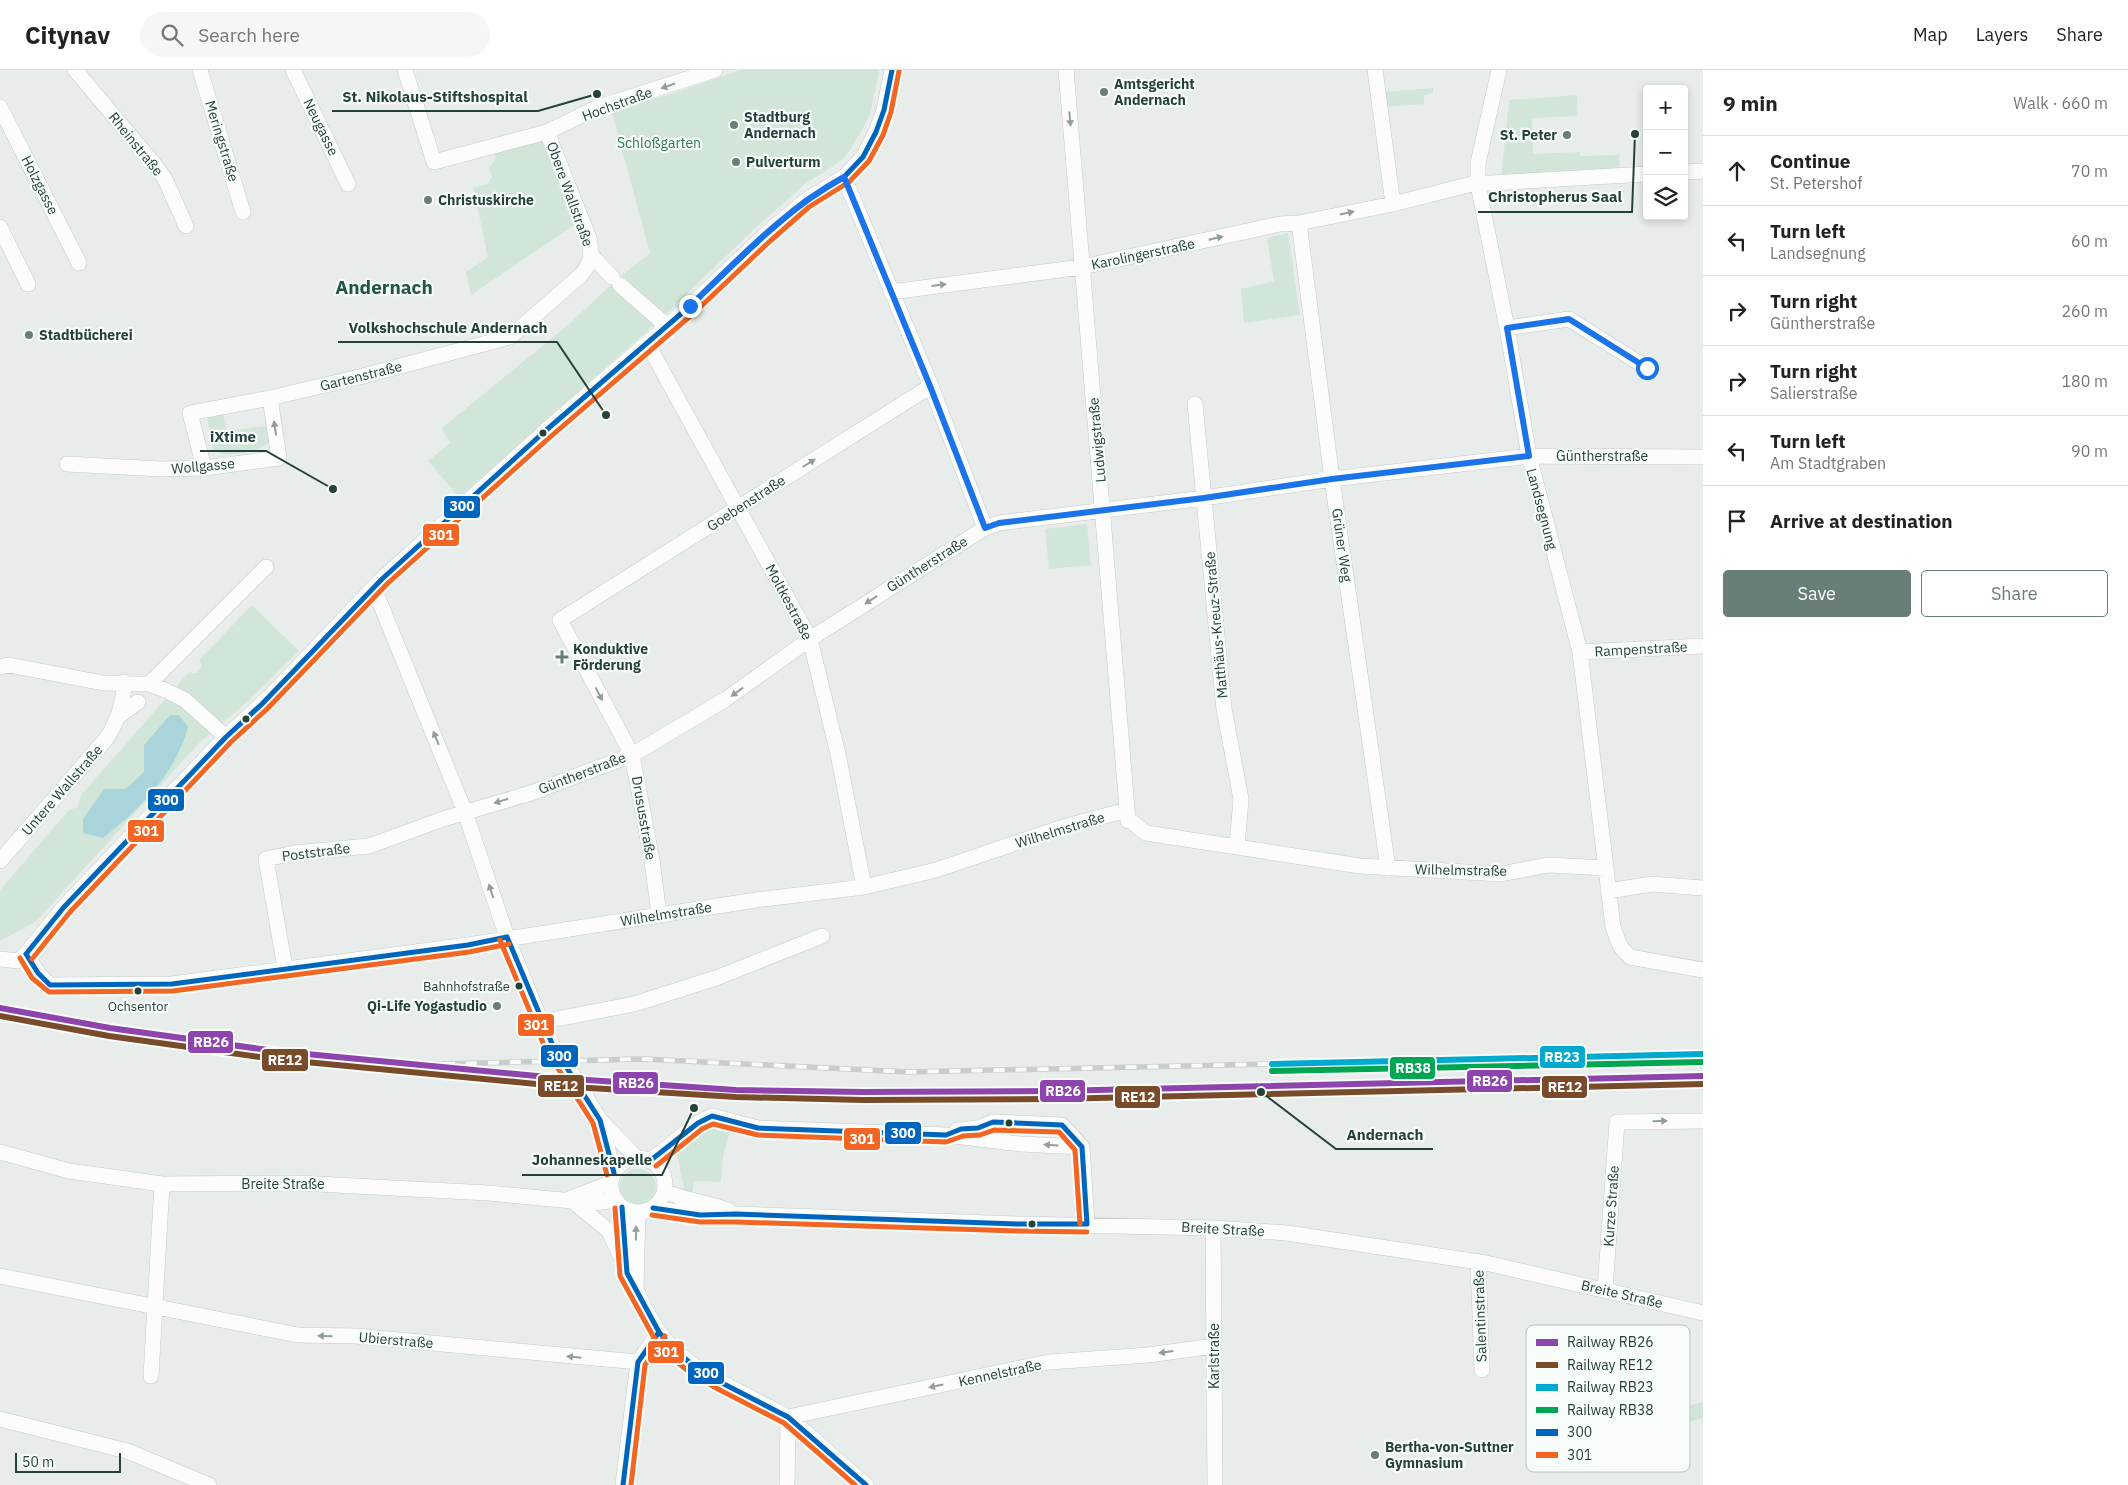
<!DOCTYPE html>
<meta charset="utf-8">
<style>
body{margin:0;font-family:"IBM Plex Sans",sans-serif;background:#f6f6f6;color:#222}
.controls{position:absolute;right:15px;top:15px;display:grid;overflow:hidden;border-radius:5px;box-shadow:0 2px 8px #0003}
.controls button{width:45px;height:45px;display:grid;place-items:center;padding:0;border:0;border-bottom:1px solid #e0e0e0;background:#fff;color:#222;font:25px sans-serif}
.scale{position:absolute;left:15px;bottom:12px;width:106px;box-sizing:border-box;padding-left:5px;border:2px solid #24423a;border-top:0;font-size:14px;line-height:18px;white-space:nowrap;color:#24423a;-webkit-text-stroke:4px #f7fbf9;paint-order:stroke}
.stop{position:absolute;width:15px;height:15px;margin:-11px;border:4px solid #1a73e8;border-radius:50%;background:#fff}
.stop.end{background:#1a73e8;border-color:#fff;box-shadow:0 1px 5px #0008}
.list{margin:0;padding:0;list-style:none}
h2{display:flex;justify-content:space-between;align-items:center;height:65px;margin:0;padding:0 20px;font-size:21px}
h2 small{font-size:16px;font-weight:400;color:#767676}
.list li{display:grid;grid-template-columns:32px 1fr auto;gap:15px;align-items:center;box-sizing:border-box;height:70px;padding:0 20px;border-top:1px solid #e0e0e0}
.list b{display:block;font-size:19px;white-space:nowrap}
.list p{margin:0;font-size:16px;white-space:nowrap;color:#767676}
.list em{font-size:16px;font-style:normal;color:#767676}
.actions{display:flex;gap:10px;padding:15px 20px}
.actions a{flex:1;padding:11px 0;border:1px solid #697e78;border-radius:5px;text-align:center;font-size:18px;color:#697e78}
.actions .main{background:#697e78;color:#fff}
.icon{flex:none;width:28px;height:28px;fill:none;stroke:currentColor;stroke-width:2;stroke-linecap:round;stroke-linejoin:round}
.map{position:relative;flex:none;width:1703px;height:1415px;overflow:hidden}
header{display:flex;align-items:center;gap:30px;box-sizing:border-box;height:70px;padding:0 25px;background:#fff;border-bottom:1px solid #e0e0e0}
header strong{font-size:24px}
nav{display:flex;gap:28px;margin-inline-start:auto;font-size:18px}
.search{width:350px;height:45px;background:#f6f6f6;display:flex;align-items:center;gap:12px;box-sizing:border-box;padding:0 18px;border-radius:28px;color:#767676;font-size:19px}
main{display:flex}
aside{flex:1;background:#fff}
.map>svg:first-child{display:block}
</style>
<header>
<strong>Citynav</strong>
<div class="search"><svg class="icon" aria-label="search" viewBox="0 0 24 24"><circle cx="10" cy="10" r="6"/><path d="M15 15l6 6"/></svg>Search here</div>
<nav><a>Map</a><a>Layers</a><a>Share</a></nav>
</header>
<main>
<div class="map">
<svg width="1703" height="1415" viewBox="0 0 1703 1415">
<rect width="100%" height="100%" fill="#e8edeb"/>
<path fill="#d1e6d8" d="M740 0H879V4L869 47 851 79 842 90 805 114 752 161 667 243 459 427 428 391 450 373 442 358 568 255 611 215 614 217 622 209 621 206 650 183 611 39 678 22Z
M1433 18V23L1424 25V34L1386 37 1384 22Z
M1577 25 1578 46 1532 48 1533 84 1580 82V86L1619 85 1620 103 1501 109 1509 30Z
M542 68 576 154 471 225 466 202 488 187 473 117 486 115 492 107 489 98 496 88 493 80Z
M1288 163 1300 245 1244 253 1241 219 1274 211 1267 168Z
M223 343 226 361 267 356 271 371C258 382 231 388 215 382L212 376 207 347Z
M1087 454 1091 495 1049 499 1045 459Z
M252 535 299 581 248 631 201 671 35 852 0 871V820L69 740 78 737 81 725 189 602 196 603C201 600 203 595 199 590Z
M715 1056H731L723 1086 721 1112 694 1111 692 1124 685 1123 677 1084 706 1060Z
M620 1117a18 18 0 1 1 36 0a18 18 0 1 1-36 0Z
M1703 1332V1348L1682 1354 1679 1338Z"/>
<path fill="#a9d4db" d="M170 645H179L188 657C176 703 140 739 103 768L83 763V749L104 719H126L144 702V675Z"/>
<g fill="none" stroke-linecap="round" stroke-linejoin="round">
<defs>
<path id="minor" d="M75 0 155 95 165 109 186 156
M200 0 243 142
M293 0 348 114
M405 0 434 92 547 62 596 38 715 0
M1066 0 1128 751 1132 752 1146 763 1360 796 1501 804 1548 795 1606 798
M1375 0 1393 134
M1499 0 1478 93V115L1507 258 1529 386 1580 582 1613 857 1620 876 1630 887 1703 900
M0 37 79 193
M1684 102 1703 101
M844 107 931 316 985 458
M1299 153 1332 409 1388 798
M0 157 28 214
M592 186 612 207
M620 215 667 256
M891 222 1082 197 1280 154 1299 153 1393 134 1472 114 1647 104
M1507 258 1569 249 1647 298
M647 273 810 569 838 684 864 817
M1195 334 1224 639 1241 729 1237 776
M67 394 160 399 204 398 279 388 270 328
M204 398 190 343 270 328 359 307 510 267 581 205C592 192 592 185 589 168L547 62
M370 521 378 528 465 742 507 867 541 952 553 976 571 1002 600 1050 636 1087
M1580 582 1703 576
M0 597 9 595 103 613 149 614 165 620
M149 614 266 497
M171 623 185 630 226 667
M119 646 138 632
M0 791 106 669C118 651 124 634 124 612
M1608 821 1652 814 1703 818
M659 845 652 790 632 685 560 550 931 316
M26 884 38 903 50 915 172 914 468 875 756 830 864 817 936 800 1063 757 1127 740
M0 889 18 891 26 884 64 837 131 766 226 667 273 623 382 509 544 362 690 236 764 166 805 131 844 107 863 87 876 62 884 40 892 0
M285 898 266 789 294 783 369 776 443 749 531 723 632 685 726 629 810 569 985 458 999 453 1204 428 1332 409 1529 386 1703 387
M541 952 634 934 716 908 822 866
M601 1053 614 1103
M957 1060 978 1058 993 1052 1062 1055 1082 1077 1087 1154
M0 1082 69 1101 162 1114 298 1113 488 1123 594 1133 616 1130
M611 1115a27 27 0 1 1 54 0a27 27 0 1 1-54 0Z
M651 1090 698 1053 712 1046 758 1058 946 1065 1020 1074 1082 1077
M665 1121C685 1131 707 1132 728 1140
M571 1128 611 1113
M571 1130 609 1161 645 1239 659 1262 674 1280 697 1298 722 1313 788 1347 866 1415
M622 1137 625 1188
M653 1138 700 1145 736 1144 1017 1154 1213 1158 1287 1163 1486 1193 1703 1243
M1213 1158 1215 1415
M1478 1192 1482 1300
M0 1206 298 1265 356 1266 638 1292
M636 1217 638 1142
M1605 1219 1617 1052 1703 1051
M151 1306 162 1114
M0 1349 127 1381 209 1415
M623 1415 638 1292 659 1262
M787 1415 788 1347 1049 1292 1148 1285 1214 1276"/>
</defs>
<use href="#minor" stroke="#c5cac8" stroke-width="16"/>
<use href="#minor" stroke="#fcfcfc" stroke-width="15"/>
<defs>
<path id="rail" d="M356 990 442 994 644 989 909 1002 1272 994"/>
</defs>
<use href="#rail" stroke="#c9cdcc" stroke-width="5.5"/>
<use href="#rail" stroke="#f7fbf9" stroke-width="4" stroke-dasharray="11" stroke-linecap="butt"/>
<defs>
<path id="bus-1" d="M507 867 553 976 600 1050 614 1103
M26 884 64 837 226 667 262 634 382 509 544 362 690 236 764 166 805 131 844 107 863 87 876 62 884 40 892 0
M26 884 38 903 50 915 172 914 468 875 507 867
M651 1090 698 1053 712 1046 758 1058 946 1065 961 1059 978 1058 993 1052 1062 1055 1082 1077 1087 1154
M622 1137 627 1203 659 1262 674 1280 697 1298 722 1313 788 1347 866 1415
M653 1138 700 1145 736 1144 1017 1154H1087
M623 1415 638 1292 659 1262"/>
<path id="bus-2" d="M500 870 546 980 593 1053 607 1105
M20 888 32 908 49 922 173 921 469 882 509 874
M32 889 70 842 231 672 267 639 387 514 549 368 695 242 769 172 809 137 849 112 869 91 883 65 891 42 899 1
M656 1096 702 1059 713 1054 758 1065 946 1072 963 1066 980 1065 994 1060 1059 1062 1075 1080 1080 1154
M615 1138 620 1206 653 1266 668 1285 692 1304 718 1319 784 1353 855 1415
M652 1145 700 1152H736L1017 1161 1087 1162
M631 1415 645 1295 665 1266"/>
</defs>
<use href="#bus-1" stroke="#f7fbf9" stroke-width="9"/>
<use href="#bus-2" stroke="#f7fbf9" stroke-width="9"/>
<use href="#bus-1" stroke="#0065bd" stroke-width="5"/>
<use href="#bus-2" stroke="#f26522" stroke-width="5"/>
<defs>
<path id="rail-1" d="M0 938 110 958 275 981 558 1008 736 1020 863 1022 1053 1021 1703 1006"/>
<path id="rail-2" d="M0 946 109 966 274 989 557 1016 736 1027 863 1030 1053 1029 1703 1014"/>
<path id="rail-3" d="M1272 994 1703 984"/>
<path id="rail-4" d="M1272 1001 1703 992"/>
</defs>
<use href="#rail-1" stroke="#f7fbf9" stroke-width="10"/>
<use href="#rail-2" stroke="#f7fbf9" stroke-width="10"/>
<use href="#rail-3" stroke="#f7fbf9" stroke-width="10"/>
<use href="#rail-4" stroke="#f7fbf9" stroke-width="10"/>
<use href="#rail-1" stroke="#8e44ad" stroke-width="6"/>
<use href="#rail-2" stroke="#7a4b2a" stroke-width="6"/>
<use href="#rail-3" stroke="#00a9ce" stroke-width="6"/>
<use href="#rail-4" stroke="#00a651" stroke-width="6"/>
</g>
<defs><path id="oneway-solid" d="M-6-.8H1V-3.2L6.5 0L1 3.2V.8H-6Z" transform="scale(1.25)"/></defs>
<g fill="#909f9b">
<use href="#oneway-solid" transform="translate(668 16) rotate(161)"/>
<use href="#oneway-solid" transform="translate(1070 49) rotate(85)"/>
<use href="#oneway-solid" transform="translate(1347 143) rotate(-12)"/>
<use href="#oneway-solid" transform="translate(1216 168) rotate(-13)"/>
<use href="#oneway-solid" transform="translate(939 215) rotate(-7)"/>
<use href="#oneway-solid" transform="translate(275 358) rotate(-99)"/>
<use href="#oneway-solid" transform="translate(809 393) rotate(-32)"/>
<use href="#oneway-solid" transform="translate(871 530) rotate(147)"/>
<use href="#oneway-solid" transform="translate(737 622) rotate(144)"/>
<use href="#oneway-solid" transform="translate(599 624) rotate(62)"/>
<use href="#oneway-solid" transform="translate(436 668) rotate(-112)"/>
<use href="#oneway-solid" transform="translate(501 731) rotate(163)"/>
<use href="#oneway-solid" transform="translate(491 821) rotate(-108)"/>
<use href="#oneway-solid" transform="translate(1660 1051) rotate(-1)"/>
<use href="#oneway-solid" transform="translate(1051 1075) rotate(-177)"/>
<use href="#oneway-solid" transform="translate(636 1163) rotate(-89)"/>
<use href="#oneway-solid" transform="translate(325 1266) rotate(-179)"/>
<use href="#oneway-solid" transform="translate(1166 1282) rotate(172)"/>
<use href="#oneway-solid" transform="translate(574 1287) rotate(-174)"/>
<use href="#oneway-solid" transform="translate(936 1316) rotate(168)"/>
</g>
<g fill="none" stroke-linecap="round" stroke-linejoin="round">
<path stroke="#1a73e8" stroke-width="6" d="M690 236C738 190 785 139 844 107L930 316 985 458 999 453 1204 428 1332 409 1529 386 1507 258 1569 249 1647 298"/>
</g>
<g fill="#697e78" stroke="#f7fbf9" stroke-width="2">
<circle cx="1104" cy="22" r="5"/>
<circle cx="734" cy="55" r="5"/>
<circle cx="1567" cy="65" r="5"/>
<circle cx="736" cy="92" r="5"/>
<circle cx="428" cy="130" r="5"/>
<circle cx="29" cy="265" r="5"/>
<path d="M559.5 579.5h5v5h5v5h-5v5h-5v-5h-5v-5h5z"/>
<circle cx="497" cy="936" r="5"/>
<circle cx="1375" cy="1385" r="5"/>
</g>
<g fill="#24423a" stroke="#f7fbf9" stroke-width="2">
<circle cx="543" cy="363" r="4.5"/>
<circle cx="246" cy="649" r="4.5"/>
<circle cx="519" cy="916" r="4.5"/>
<circle cx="138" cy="921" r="4.5"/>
<circle cx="1009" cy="1053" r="4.5"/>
<circle cx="1032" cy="1154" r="4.5"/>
</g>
<g text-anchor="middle" stroke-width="4.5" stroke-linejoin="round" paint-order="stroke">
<g font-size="13" fill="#24423a" stroke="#f7fbf9" text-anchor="end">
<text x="510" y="921">Bahnhofstraße</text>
<text x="138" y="941" text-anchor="middle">Ochsentor</text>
</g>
<g font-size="14" font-weight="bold" fill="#24423a" stroke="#f7fbf9" text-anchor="start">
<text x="1114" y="19">Amtsgericht<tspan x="1114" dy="16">Andernach</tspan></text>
<text x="744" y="52">Stadtburg<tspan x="744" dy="16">Andernach</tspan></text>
<text x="1557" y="70" text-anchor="end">St. Peter</text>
<text x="746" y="97">Pulverturm</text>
<text x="438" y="135">Christuskirche</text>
<text x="39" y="270">Stadtbücherei</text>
<text x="573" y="584">Konduktive<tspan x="573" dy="16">Förderung</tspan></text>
<text x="487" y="941" text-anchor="end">Qi-Life Yogastudio</text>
<text x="1385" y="1382">Bertha-von-Suttner<tspan x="1385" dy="16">Gymnasium</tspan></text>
</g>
<g font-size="14" fill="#24423a" stroke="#f7fbf9">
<text transform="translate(617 34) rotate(-20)" y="5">Hochstraße</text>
<text transform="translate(321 57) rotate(64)" y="5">Neugasse</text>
<text transform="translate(222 71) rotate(73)" y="5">Meringstraße</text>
<text transform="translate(136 74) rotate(51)" y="5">Rheinstraße</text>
<text transform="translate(40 115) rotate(63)" y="5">Holzgasse</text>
<text transform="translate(570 124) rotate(70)" y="5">Obere Wallstraße</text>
<text transform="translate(1143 184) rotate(-12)" y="5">Karolingerstraße</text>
<text transform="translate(361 306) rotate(-14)" y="5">Gartenstraße</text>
<text transform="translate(1097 370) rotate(-95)" y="5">Ludwigstraße</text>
<text x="1602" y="391">Güntherstraße</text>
<text transform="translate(203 396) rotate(-5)" y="5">Wollgasse</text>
<text transform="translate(746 433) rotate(-33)" y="5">Goebenstraße</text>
<text transform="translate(1542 439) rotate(75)" y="5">Landsegnung</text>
<text transform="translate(1342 475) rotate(82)" y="5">Grüner Weg</text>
<text transform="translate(927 494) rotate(-32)" y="5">Güntherstraße</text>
<text transform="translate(789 532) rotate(62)" y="5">Moltkestraße</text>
<text transform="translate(1216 555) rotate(-95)" y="5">Matthäus-Kreuz-Straße</text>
<text transform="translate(1641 579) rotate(-3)" y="5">Rampenstraße</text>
<text transform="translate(582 703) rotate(-21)" y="5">Güntherstraße</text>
<text transform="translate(62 720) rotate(-49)" y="5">Untere Wallstraße</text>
<text transform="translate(644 748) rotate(80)" y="5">Drususstraße</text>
<text transform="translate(1060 760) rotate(-17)" y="5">Wilhelmstraße</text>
<text transform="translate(316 782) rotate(-7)" y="5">Poststraße</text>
<text transform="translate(1461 800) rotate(1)" y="5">Wilhelmstraße</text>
<text transform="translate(666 844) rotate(-9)" y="5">Wilhelmstraße</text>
<text x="283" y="1119">Breite Straße</text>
<text transform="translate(1611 1136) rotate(-86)" y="5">Kurze Straße</text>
<text transform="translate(1223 1159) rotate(3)" y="5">Breite Straße</text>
<text transform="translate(1622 1224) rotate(13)" y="5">Breite Straße</text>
<text transform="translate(1480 1246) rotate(-92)" y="5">Salentinstraße</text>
<text transform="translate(396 1270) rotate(5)" y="5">Ubierstraße</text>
<text transform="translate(1214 1286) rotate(-90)" y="5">Karlstraße</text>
<text transform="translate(1000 1303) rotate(-12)" y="5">Kennelstraße</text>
</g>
<g font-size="14" fill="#2d7a4b" stroke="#f7fbf9">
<text x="659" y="78">Schloßgarten</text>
</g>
<g font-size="19" font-weight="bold" fill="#1f5548" stroke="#f7fbf9">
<text x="384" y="224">Andernach</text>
</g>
</g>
<rect x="1526" y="1255" width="164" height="147" rx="8" fill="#f7fbf9" stroke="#b8c4c0" stroke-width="1"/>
<rect x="1536" y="1269" width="22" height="7" fill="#8e44ad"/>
<rect x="1536" y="1292" width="22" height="6" fill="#7a4b2a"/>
<rect x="1536" y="1314" width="22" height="7" fill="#00a9ce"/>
<rect x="1536" y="1337" width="22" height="6" fill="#00a651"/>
<rect x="1536" y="1359" width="22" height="7" fill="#0065bd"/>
<rect x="1536" y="1382" width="22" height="6" fill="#f26522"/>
<g font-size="14" fill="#24423a">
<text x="1567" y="1277">Railway RB26</text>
<text x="1567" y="1300">Railway RE12</text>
<text x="1567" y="1322">Railway RB23</text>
<text x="1567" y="1345">Railway RB38</text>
<text x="1567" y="1367">300</text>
<text x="1567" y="1390">301</text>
</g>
<path fill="none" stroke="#24423a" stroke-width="2" d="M597 24L538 41H332M1635 64L1632 142H1478M606 345L557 272H338M333 419L266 381H200M1261 1022L1336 1079H1433M694 1038L662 1105H522"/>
<g fill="#24423a" stroke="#f7fbf9" stroke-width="2">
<circle cx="597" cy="24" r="5"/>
<circle cx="1635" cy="64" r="5"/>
<circle cx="606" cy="345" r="5"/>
<circle cx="333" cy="419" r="5"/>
<circle cx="1261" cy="1022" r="5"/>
<circle cx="694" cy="1038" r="5"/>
</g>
<g font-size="15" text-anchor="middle" font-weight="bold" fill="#24423a" stroke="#f7fbf9" stroke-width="4.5" stroke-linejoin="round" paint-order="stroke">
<text x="435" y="32">St. Nikolaus-Stiftshospital</text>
<text x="1555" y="132">Christopherus Saal</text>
<text x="448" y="263">Volkshochschule Andernach</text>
<text x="233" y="372">iXtime</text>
<text x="1385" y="1070">Andernach</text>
<text x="592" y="1095">Johanneskapelle</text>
</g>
<g stroke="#f7fbf9" stroke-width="2">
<rect x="443" y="425" width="38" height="24" rx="5" fill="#0065bd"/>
<rect x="422" y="453" width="38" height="24" rx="5" fill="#f26522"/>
<rect x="147" y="718" width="38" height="24" rx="5" fill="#0065bd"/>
<rect x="127" y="749" width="38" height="24" rx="5" fill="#f26522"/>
<rect x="517" y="943" width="38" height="24" rx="5" fill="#f26522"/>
<rect x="187" y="960" width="47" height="24" rx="5" fill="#8e44ad"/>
<rect x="540" y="974" width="39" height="24" rx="5" fill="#0065bd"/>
<rect x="1539" y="975" width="47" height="24" rx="5" fill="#00a9ce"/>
<rect x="261" y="978" width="48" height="24" rx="5" fill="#7a4b2a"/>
<rect x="1389" y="986" width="47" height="24" rx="5" fill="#00a651"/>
<rect x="1466" y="999" width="47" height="24" rx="5" fill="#8e44ad"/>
<rect x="612" y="1001" width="47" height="24" rx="5" fill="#8e44ad"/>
<rect x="537" y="1004" width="48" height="24" rx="5" fill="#7a4b2a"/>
<rect x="1541" y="1005" width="47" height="24" rx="5" fill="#7a4b2a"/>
<rect x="1039" y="1009" width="47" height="24" rx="5" fill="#8e44ad"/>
<rect x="1114" y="1015" width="47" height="24" rx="5" fill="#7a4b2a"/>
<rect x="884" y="1051" width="38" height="24" rx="5" fill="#0065bd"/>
<rect x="843" y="1057" width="38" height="24" rx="5" fill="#f26522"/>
<rect x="647" y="1270" width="38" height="24" rx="5" fill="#f26522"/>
<rect x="687" y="1291" width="38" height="24" rx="5" fill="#0065bd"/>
</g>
<g font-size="14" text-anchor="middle" font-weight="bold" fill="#fff">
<text x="462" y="441">300</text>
<text x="441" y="470">301</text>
<text x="166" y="735">300</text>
<text x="146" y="766">301</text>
<text x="536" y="960">301</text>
<text x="211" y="977">RB26</text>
<text x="559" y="991">300</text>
<text x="1562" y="992">RB23</text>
<text x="285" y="995">RE12</text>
<text x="1413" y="1003">RB38</text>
<text x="1490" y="1016">RB26</text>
<text x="636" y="1018">RB26</text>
<text x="561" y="1021">RE12</text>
<text x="1565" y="1022">RE12</text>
<text x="1063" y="1026">RB26</text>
<text x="1138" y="1032">RE12</text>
<text x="903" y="1068">300</text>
<text x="862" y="1074">301</text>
<text x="666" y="1287">301</text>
<text x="706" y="1308">300</text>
</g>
</svg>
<div class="controls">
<button>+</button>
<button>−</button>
<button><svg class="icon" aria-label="layers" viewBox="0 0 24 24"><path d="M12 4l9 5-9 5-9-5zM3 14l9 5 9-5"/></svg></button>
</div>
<div class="scale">50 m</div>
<div class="stop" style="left:1647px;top:298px"></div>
<div class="stop end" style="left:690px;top:236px"></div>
</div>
<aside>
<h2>9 min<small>Walk · 660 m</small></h2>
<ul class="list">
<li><svg class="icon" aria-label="ahead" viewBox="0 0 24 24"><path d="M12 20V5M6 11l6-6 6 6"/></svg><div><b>Continue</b><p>St. Petershof</p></div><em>70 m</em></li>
<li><svg class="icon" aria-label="left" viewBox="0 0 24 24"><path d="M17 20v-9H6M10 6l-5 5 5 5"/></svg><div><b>Turn left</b><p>Landsegnung</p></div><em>60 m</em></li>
<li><svg class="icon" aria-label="right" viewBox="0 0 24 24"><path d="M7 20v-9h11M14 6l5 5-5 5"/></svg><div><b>Turn right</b><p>Güntherstraße</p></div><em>260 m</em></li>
<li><svg class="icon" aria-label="right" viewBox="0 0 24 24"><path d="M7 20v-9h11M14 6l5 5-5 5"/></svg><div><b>Turn right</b><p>Salierstraße</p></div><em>180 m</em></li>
<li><svg class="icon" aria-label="left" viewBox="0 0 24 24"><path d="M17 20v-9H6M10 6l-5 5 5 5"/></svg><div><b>Turn left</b><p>Am Stadtgraben</p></div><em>90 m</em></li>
<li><svg class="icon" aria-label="arrive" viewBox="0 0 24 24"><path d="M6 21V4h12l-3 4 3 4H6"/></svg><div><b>Arrive at destination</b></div></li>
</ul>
<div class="actions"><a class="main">Save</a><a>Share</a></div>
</aside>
</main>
